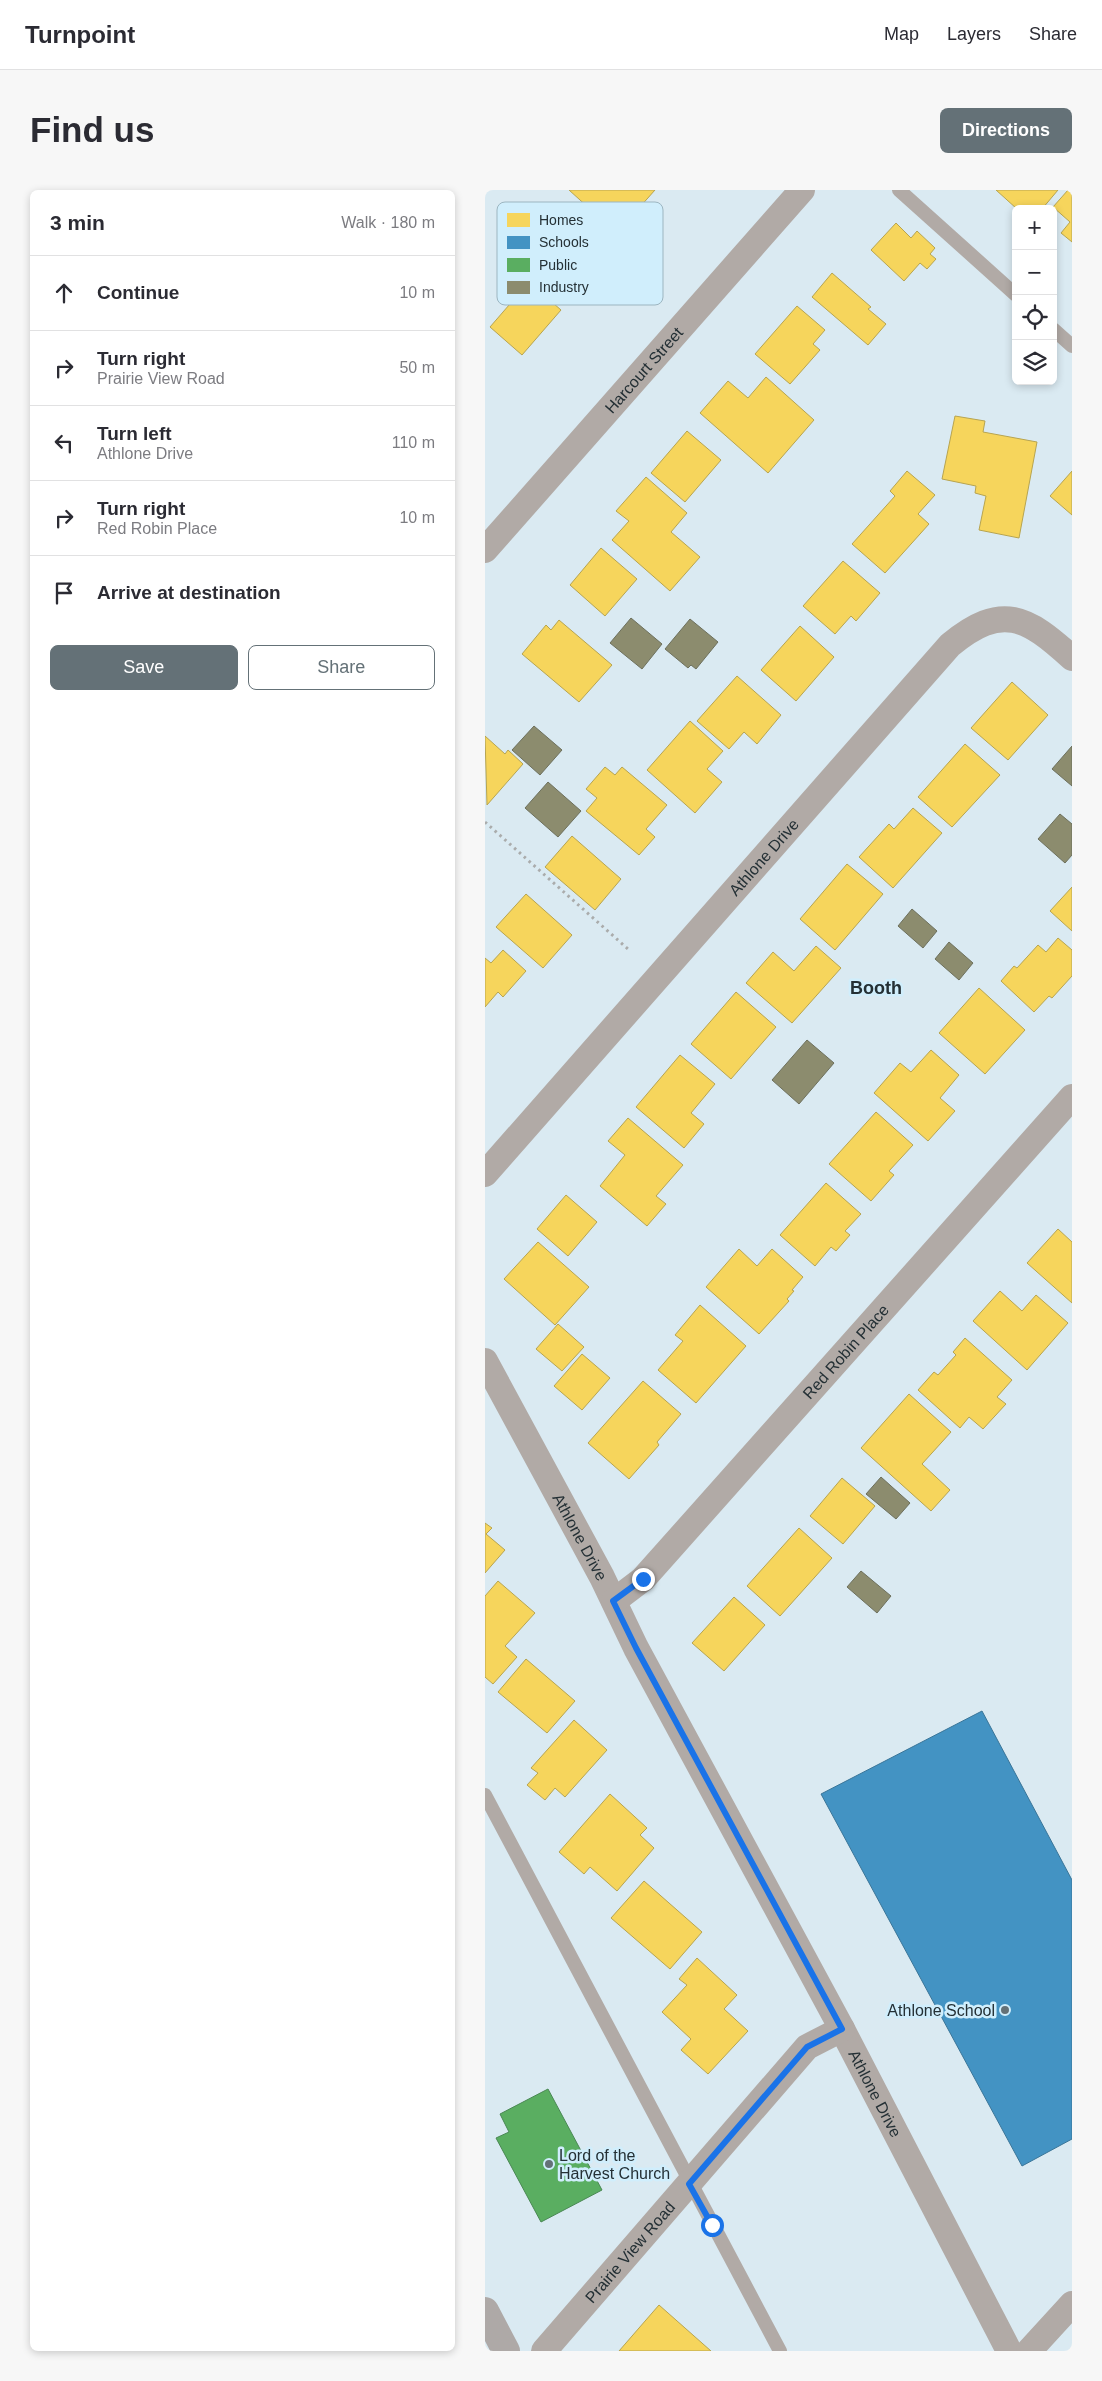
<!DOCTYPE html>
<meta charset="utf-8">
<style>
body{margin:0;font-family:Helvetica,sans-serif;background:#f7f7f7;color:#2b2b33}
.controls{position:absolute;right:15px;top:15px;display:grid;overflow:hidden;border-radius:8px;box-shadow:0 2px 8px #0003}
.controls button{width:45px;height:45px;display:grid;place-items:center;padding:0;border:0;border-bottom:1px solid #e1e1e2;background:#fff;color:#2b2b33;font:25px sans-serif}
.stop{position:absolute;width:15px;height:15px;margin:-11px;border:4px solid #1a73e8;border-radius:50%;background:#fff}
.stop.end{background:#1a73e8;border-color:#fff;box-shadow:0 1px 5px #0008}
.list{margin:0;padding:0;list-style:none}
h2{display:flex;justify-content:space-between;align-items:center;height:65px;margin:0;padding:0 20px;font-size:21px}
h2 small{font-size:16px;font-weight:400;color:#7c7c81}
.list li{display:grid;grid-template-columns:32px 1fr auto;gap:15px;align-items:center;box-sizing:border-box;height:75px;padding:0 20px;border-top:1px solid #e1e1e2}
.list b{display:block;font-size:19px;white-space:nowrap}
.list p{margin:0;font-size:16px;white-space:nowrap;color:#7c7c81}
.list em{font-size:16px;font-style:normal;color:#7c7c81}
.actions{display:flex;gap:10px;padding:15px 20px}
.actions a{flex:1;padding:11px 0;border:1px solid #647177;border-radius:8px;text-align:center;font-size:18px;color:#647177}
.actions .main{background:#647177;color:#fff}
.icon{flex:none;width:28px;height:28px;fill:none;stroke:currentColor;stroke-width:2;stroke-linecap:round;stroke-linejoin:round}
.map{position:relative;flex:none;width:587px;height:2161px;overflow:hidden;border-radius:8px}
header{display:flex;align-items:center;gap:30px;box-sizing:border-box;height:70px;padding:0 25px;background:#fff;border-bottom:1px solid #e1e1e2}
header strong{font-size:24px}
nav{display:flex;gap:28px;margin-inline-start:auto;font-size:18px}
.intro{display:flex;align-items:center;justify-content:space-between;box-sizing:border-box;height:120px;padding:0 30px}
h1{margin:0;font-size:35px}
.button{padding:12px 22px;border-radius:8px;background:#647177;color:#fff;font-size:18px;font-weight:700}
main{display:flex;gap:30px;padding:0 30px}
aside{flex:1;background:#fff;border-radius:8px;box-shadow:0 2px 8px #0003}
.map>svg:first-child{display:block}
</style>
<header>
<strong>Turnpoint</strong>
<nav><a>Map</a><a>Layers</a><a>Share</a></nav>
</header>
<div class="intro"><h1>Find us</h1><a class="button">Directions</a></div>
<main>
<aside>
<h2>3 min<small>Walk · 180 m</small></h2>
<ul class="list">
<li><svg class="icon" aria-label="ahead" viewBox="0 0 24 24"><path d="M12 20V5M6 11l6-6 6 6"/></svg><div><b>Continue</b></div><em>10 m</em></li>
<li><svg class="icon" aria-label="right" viewBox="0 0 24 24"><path d="M7 20v-9h11M14 6l5 5-5 5"/></svg><div><b>Turn right</b><p>Prairie View Road</p></div><em>50 m</em></li>
<li><svg class="icon" aria-label="left" viewBox="0 0 24 24"><path d="M17 20v-9H6M10 6l-5 5 5 5"/></svg><div><b>Turn left</b><p>Athlone Drive</p></div><em>110 m</em></li>
<li><svg class="icon" aria-label="right" viewBox="0 0 24 24"><path d="M7 20v-9h11M14 6l5 5-5 5"/></svg><div><b>Turn right</b><p>Red Robin Place</p></div><em>10 m</em></li>
<li><svg class="icon" aria-label="arrive" viewBox="0 0 24 24"><path d="M6 21V4h12l-3 4 3 4H6"/></svg><div><b>Arrive at destination</b></div></li>
</ul>
<div class="actions"><a class="main">Save</a><a>Share</a></div>
</aside>
<div class="map">
<svg width="587" height="2161" viewBox="0 0 587 2161">
<rect width="100%" height="100%" fill="#daeaf2"/>
<path fill="#f6d55c" stroke="#b7a450" d="M84 0H170L154 18 171 33 149 59Z
M511 0H573L557 19H532Z
M583 0H587V52L576 43 585 32 568 17Z
M411 33 426 48 432 41 450 58 445 64 451 69 442 79 435 73 419 91 386 60Z
M347 83 386 117 383 119 401 134 383 155 327 107Z
M44 92 76 120 37 165 5 137Z
M312 116 340 140 328 154 335 160 305 194 270 164Z
M281 187 329 230 283 283 215 223 243 191 263 208Z
M470 226 500 231 498 242 552 252 534 348 494 340 501 306 490 303 491 296 457 289Z
M202 241 236 270 200 312 166 283Z
M422 281 450 305 433 324 444 334 400 383 367 354 410 306 405 301Z
M587 281V325L565 306Z
M161 287 202 323 186 342 215 367 185 401 127 350 144 331 131 321Z
M116 358 152 389 120 426 85 395Z
M358 371 395 403 371 431 366 426 350 444 318 416Z
M74 430 127 475 94 512 37 464 61 435 66 440Z
M315 436 349 467 311 511 276 480Z
M252 486 296 525 272 554 259 542 244 559 212 531Z
M527 492 563 525 523 570 486 538Z
M205 531 238 561 222 579 237 592 210 623 162 580Z
M0 546 20 564 23 560 38 574 2 615Z
M480 554 515 585 467 637 433 607Z
M120 577 130 585 137 577 182 615 161 639 170 647 154 665 101 621 112 608 101 599Z
M428 618 457 643 408 698 374 667 404 634 409 639Z
M87 646 136 689 110 720 60 677Z
M362 674 398 704 350 760 315 729Z
M587 697V741L565 721Z
M41 704 87 745 58 778 11 737Z
M573 748 587 760V786L567 808 564 806 549 822 516 791 529 776 532 778 553 755 561 762Z
M331 756 356 778 307 833 261 793 288 762 309 781Z
M18 760 41 781 18 807 13 802 0 817V768L6 773Z
M494 798 540 840 500 884 454 843Z
M251 802 291 837 246 889 206 854Z
M446 860 474 885 455 908 470 921 443 951 389 903 415 873 426 882Z
M195 865 230 894 206 923 219 934 199 958 151 917Z
M391 922 428 955 404 981 409 985 386 1011 344 974Z
M143 928 198 975 171 1006 181 1014 162 1036 115 996 140 965 123 951Z
M341 993 376 1024 360 1041 365 1045 351 1061 346 1057 330 1076 295 1045Z
M81 1005 112 1032 83 1066 52 1039Z
M573 1039 587 1052V1113L542 1073Z
M53 1052 104 1097 70 1135 19 1089Z
M254 1059 272 1076 287 1059 318 1087 307 1100 309 1101 302 1109 304 1111 274 1144 221 1097Z
M515 1101 537 1121 551 1105 583 1133 542 1180 488 1131Z
M215 1115 261 1156 211 1213 173 1180 198 1151 190 1145Z
M73 1134 99 1157 77 1181 51 1159Z
M480 1148 527 1190 512 1207 521 1214 498 1239 484 1227 475 1238 433 1200 449 1182 453 1185 471 1165 468 1162Z
M97 1164 125 1188 97 1220 69 1196Z
M158 1191 196 1224 172 1252 174 1255 144 1289 103 1253Z
M424 1204 466 1242 437 1274 465 1300 446 1321 376 1258Z
M357 1288 390 1316 358 1354 325 1326Z
M0 1333 7 1338 1 1344 20 1360 0 1383Z
M314 1338 347 1368 295 1426 262 1396Z
M13 1391 50 1423 20 1456 32 1467 8 1494 0 1487V1406Z
M249 1407 280 1435 239 1481 207 1453Z
M41 1469 90 1511 62 1543 13 1502Z
M89 1530 122 1560 80 1607 70 1598 60 1610 42 1595 53 1583 46 1578Z
M125 1604 162 1638 155 1645 169 1658 132 1701 105 1677 99 1684 74 1662Z
M159 1691 217 1742 185 1779 126 1728Z
M212 1768 252 1805 239 1819 263 1841 223 1884 196 1860 206 1849 177 1822 202 1795 194 1789Z
M174 2115 226 2161H134Z"/>
<path fill="#4393c3" stroke="#3a7598" d="M497 1521 587 1690V1949L537 1976 336 1604Z"/>
<path fill="#5aae61" stroke="#4a8854" d="M63 1899 117 2000 56 2032 11 1948 24 1942 15 1924Z"/>
<path fill="#8c8c6e" stroke="#6d705d" d="M146 428 177 454 157 479 125 453Z
M205 429 233 452 211 479 206 475 203 478 180 459Z
M49 536 77 560 55 585 27 560Z
M587 556V596L567 579Z
M63 592 96 621 73 647 40 618Z
M575 624 587 634V665L580 673 553 649Z
M427 719 452 741 438 758 413 736Z
M464 752 488 773 474 790 450 769Z
M322 850 349 873 314 914 287 890Z
M396 1287 425 1313 411 1329 381 1304Z
M376 1381 406 1406 392 1423 362 1397Z"/>
<g fill="none" stroke-linecap="round" stroke-linejoin="round">
<path stroke="#aaacac" stroke-width="3" stroke-dasharray="2.5 4" stroke-linecap="butt" d="M0 632 143 759"/>
<path stroke="#b1aaa6" stroke-width="14" d="M414 0 531 105
M568 139 587 156
M0 1605 295 2161"/>
<g stroke="#b1aaa6" stroke-width="26">
<path id="s1" d="M0 360 317 0"/>
<path id="s2" d="M0 984 465 455C517 412 542 427 587 468"/>
<path id="s3" d="M0 1171 117 1387 151 1458 357 1839 524 2161"/>
<path id="s4" d="M129 1411 158 1389 587 907"/>
<path id="s5" d="M59 2161 322 1857 357 1839"/>
<path d="M544 2161 587 2114"/>
</g>
<path stroke="#aea9a7" stroke-width="28" d="M0 2121 21 2161"/>
</g>
<g fill="none" stroke-linecap="round" stroke-linejoin="round">
<path stroke="#1a73e8" stroke-width="6" d="M158 1389 128 1411 151 1458 357 1839 322 1857 204 1994 227 2035"/>
</g>
<g fill="#647177" stroke="#d0eefc" stroke-width="2">
<circle cx="520" cy="1820" r="5"/>
<circle cx="64" cy="1974" r="5"/>
</g>
<g text-anchor="middle" stroke-width="5" stroke-linejoin="round" paint-order="stroke">
<g font-size="16" fill="#243035" stroke="#d0eefc">
<text dy="6" stroke="none"><textPath href="#s1" startOffset="240">Harcourt Street</textPath></text>
<text dy="6" stroke="none"><textPath href="#s2" startOffset="422">Athlone Drive</textPath></text>
<text dy="6" stroke="none"><textPath href="#s4" startOffset="341">Red Robin Place</textPath></text>
<text dy="6" stroke="none"><textPath href="#s3" startOffset="200">Athlone Drive</textPath></text>
<text dy="6" stroke="none"><textPath href="#s3" startOffset="830">Athlone Drive</textPath></text>
<text dy="6" stroke="none"><textPath href="#s5" startOffset="131">Prairie View Road</textPath></text>
</g>
<g font-size="16" fill="#243035" stroke="#d0eefc" text-anchor="end">
<text x="510" y="1826">Athlone School</text>
<text x="74" y="1971" text-anchor="start">Lord of the<tspan x="74" dy="18">Harvest Church</tspan></text>
</g>
<g font-size="18" font-weight="bold" fill="#243035" stroke="#d0eefc">
<text x="391" y="804">Booth</text>
</g>
</g>
<rect x="12" y="12" width="166" height="103" rx="8" fill="#d0eefc" stroke="#9cb5c0" stroke-width="1"/>
<rect x="22" y="23" width="23" height="14" fill="#f6d55c"/>
<rect x="22" y="46" width="23" height="13" fill="#4393c3"/>
<rect x="22" y="68" width="23" height="14" fill="#5aae61"/>
<rect x="22" y="91" width="23" height="13" fill="#8c8c6e"/>
<g font-size="14" fill="#243035">
<text x="54" y="35">Homes</text>
<text x="54" y="57">Schools</text>
<text x="54" y="80">Public</text>
<text x="54" y="102">Industry</text>
</g>
</svg>
<div class="controls">
<button>+</button>
<button>−</button>
<button><svg class="icon" aria-label="locate" viewBox="0 0 24 24"><circle cx="12" cy="12" r="6"/><path d="M12 2v4M12 18v4M2 12h4M18 12h4"/></svg></button>
<button><svg class="icon" aria-label="layers" viewBox="0 0 24 24"><path d="M12 4l9 5-9 5-9-5zM3 14l9 5 9-5"/></svg></button>
</div>
<div class="stop" style="left:227px;top:2035px"></div>
<div class="stop end" style="left:158px;top:1389px"></div>
</div>
</main>
